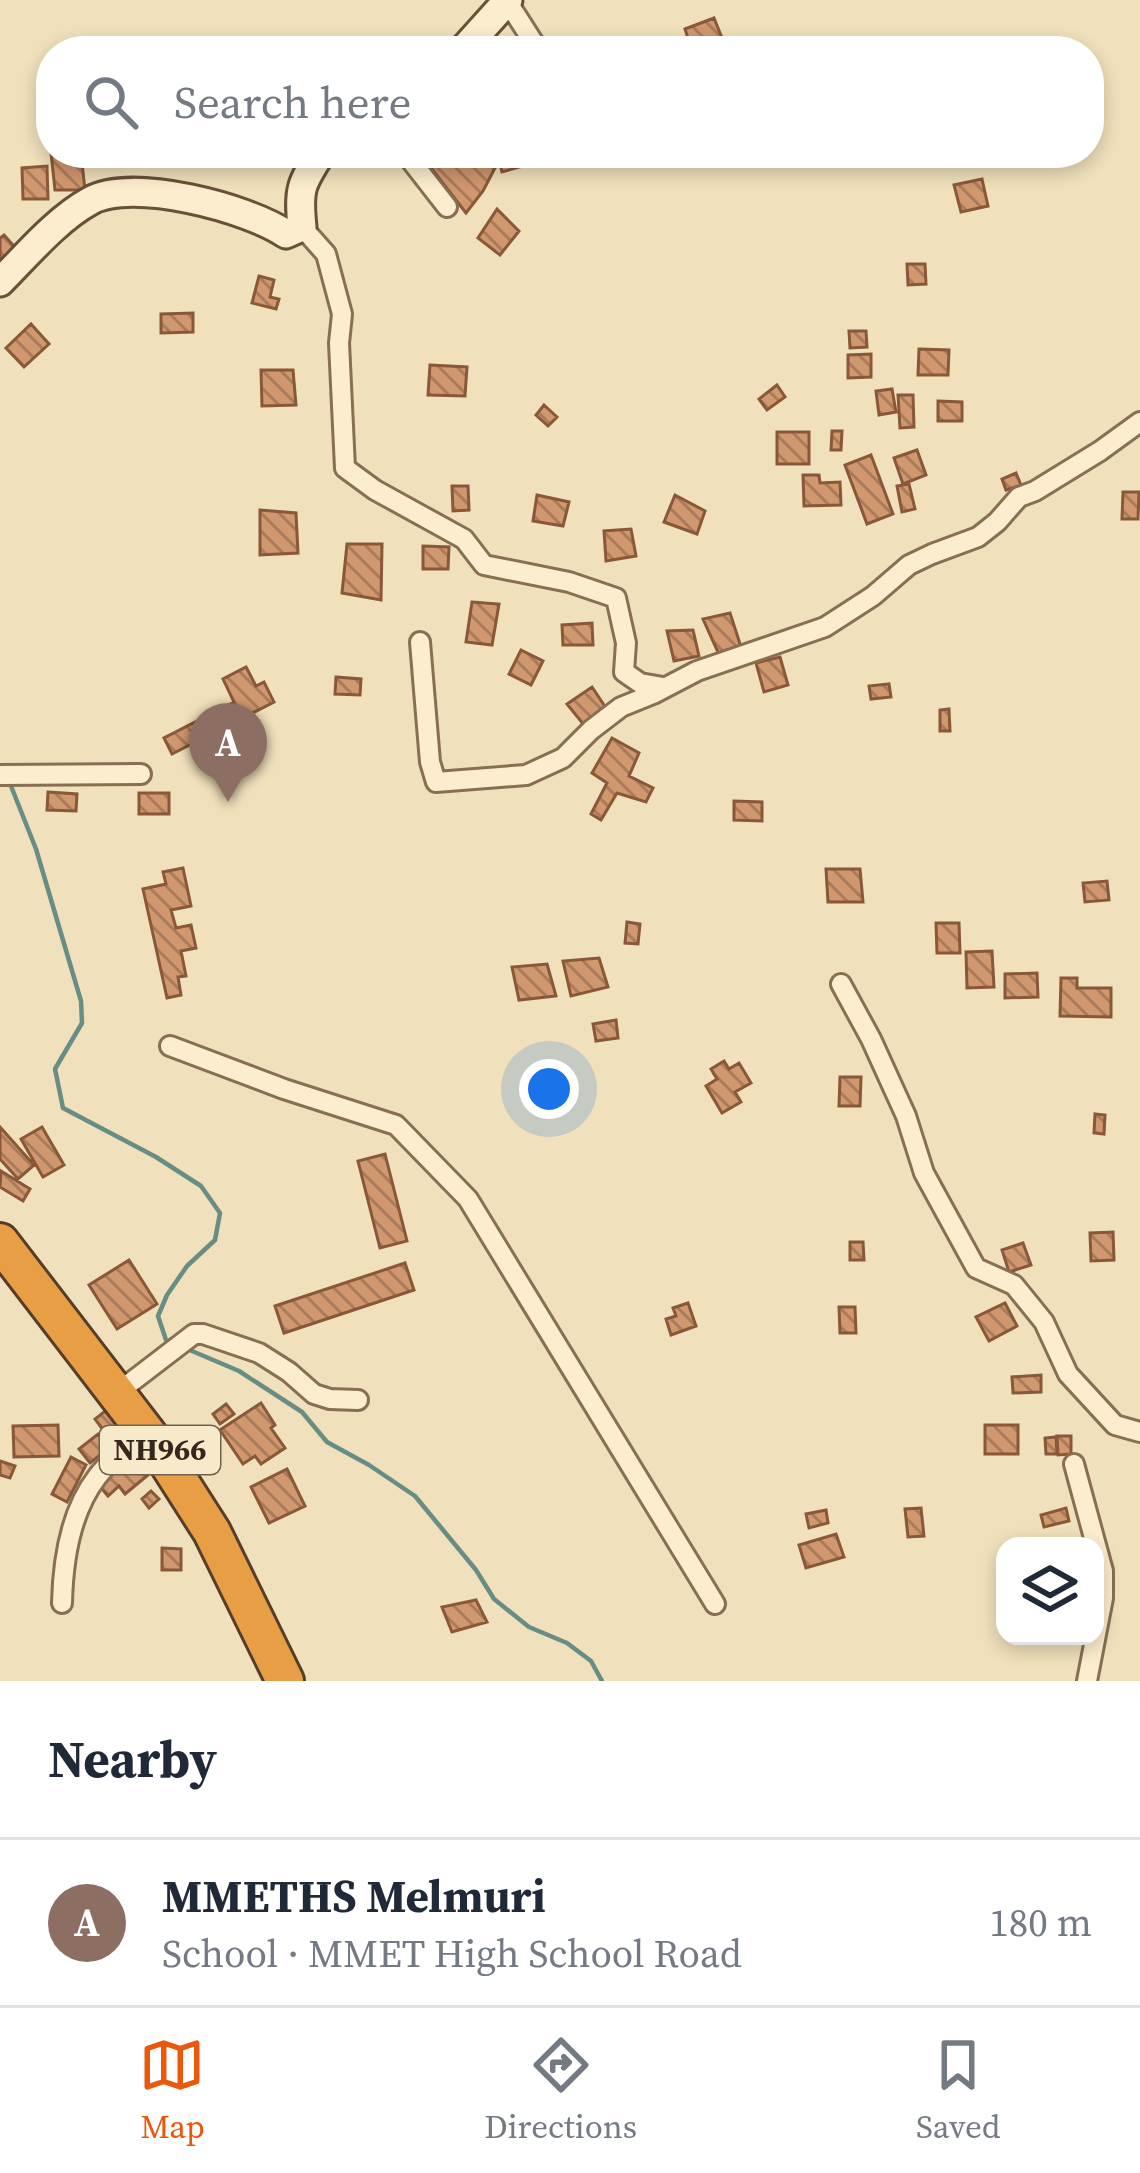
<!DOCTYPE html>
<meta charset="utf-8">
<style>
body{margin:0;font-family:"Source Serif 4",serif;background:#f6f6f7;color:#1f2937}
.controls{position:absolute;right:36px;bottom:36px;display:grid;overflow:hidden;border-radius:24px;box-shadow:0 6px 18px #0003}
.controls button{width:108px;height:108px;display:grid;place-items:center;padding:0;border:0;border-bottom:3px solid #e0e1e3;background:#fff;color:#1f2937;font:60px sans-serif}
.you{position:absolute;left:549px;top:1089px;width:42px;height:42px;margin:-30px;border:9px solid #fff;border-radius:50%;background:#1a73e8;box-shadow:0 0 0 18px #1a73e833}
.badge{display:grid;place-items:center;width:78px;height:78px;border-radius:50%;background:#ea580c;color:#fff;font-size:39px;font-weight:700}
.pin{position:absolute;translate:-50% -99px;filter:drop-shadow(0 3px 6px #0008)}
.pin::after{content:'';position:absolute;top:63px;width:42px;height:36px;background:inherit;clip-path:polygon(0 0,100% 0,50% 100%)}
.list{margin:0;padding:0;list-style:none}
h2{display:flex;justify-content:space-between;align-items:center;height:156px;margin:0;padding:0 48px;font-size:51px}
h2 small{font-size:39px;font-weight:400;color:#747a83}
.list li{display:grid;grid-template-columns:78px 1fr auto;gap:36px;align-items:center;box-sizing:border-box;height:168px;padding:0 48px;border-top:3px solid #e0e1e3}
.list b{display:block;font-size:45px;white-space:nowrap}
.list p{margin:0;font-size:39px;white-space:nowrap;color:#747a83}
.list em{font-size:39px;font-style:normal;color:#747a83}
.icon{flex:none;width:66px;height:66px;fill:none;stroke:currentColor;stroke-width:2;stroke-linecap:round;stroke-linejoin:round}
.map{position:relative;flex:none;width:1140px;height:1681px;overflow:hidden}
.search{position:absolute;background:#fff;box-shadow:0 6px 18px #0003;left:36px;right:36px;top:36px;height:132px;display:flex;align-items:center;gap:30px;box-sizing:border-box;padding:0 42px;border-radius:48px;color:#747a83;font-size:45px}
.sheet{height:324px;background:#fff}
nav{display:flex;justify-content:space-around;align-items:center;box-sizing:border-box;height:168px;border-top:3px solid #e0e1e3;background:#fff;font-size:33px;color:#747a83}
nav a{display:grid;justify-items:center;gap:6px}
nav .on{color:#ea580c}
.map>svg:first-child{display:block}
</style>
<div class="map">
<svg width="1140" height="1681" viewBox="0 0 1140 1681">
<defs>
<pattern id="building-back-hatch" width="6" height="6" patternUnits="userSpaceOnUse" patternTransform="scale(3)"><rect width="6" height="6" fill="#d1976e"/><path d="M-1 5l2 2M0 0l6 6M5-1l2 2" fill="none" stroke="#aa7b5a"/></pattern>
</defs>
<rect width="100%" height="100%" fill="#f0e0bb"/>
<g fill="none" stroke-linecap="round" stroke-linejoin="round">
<path stroke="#678e84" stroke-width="4.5" d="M9 781 36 849 81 1001 82 1023 55 1069 63 1108 156 1157 201 1186 220 1213 215 1240 187 1266 167 1295 158 1316 166 1340 174 1343
M185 1348 239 1371 302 1412 327 1442 369 1465 415 1496 476 1570 494 1599 529 1627 567 1643 591 1661 602 1681"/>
</g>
<path fill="url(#building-back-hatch)" stroke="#885839" stroke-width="3" d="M714 18 726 48 692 51 685 29Z
M291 39H310V51H291Z
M51 153H81L85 190H55Z
M435 153H487L496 166 483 191 466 213 425 160Z
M497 153H536L537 162 502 172Z
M47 166 48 199H23L22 168Z
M982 179 988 206 961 212 954 185Z
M497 209 519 231 500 255 478 238Z
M4 235 19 252 0 269V238Z
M907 264H925L926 284 908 285Z
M259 276 274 280 270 297 279 299 276 309 252 303Z
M193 313V332L161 333V314Z
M31 324 49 344 24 367 6 348Z
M849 331H866L867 347 850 348Z
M919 349 949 350 948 375H918Z
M871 354V377L848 378V355Z
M430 365 467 367 465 396 428 395Z
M261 370H293L296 405 262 406Z
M777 385 785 397 767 410 759 399Z
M892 389 896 412 879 415 876 391Z
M898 395H913L914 427 900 428Z
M938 401 962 402V421H938Z
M544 405 557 417 548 426 536 415Z
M832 431H842L841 450H831Z
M777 432H809V464H777Z
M917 450 926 475 903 484 894 458Z
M871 455 893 514 867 524 845 465Z
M1016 473 1021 485 1006 490 1002 479Z
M803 475H819L820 483 840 482 841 505 804 506Z
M909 484 915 509 902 512 897 486Z
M452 486H468L469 510 453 511Z
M1123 492H1139L1138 519H1122Z
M537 495 569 502 563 526 533 521Z
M675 495 705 511 697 534 664 522Z
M260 510 296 513 298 553 260 555Z
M631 529 636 556 606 561 604 531Z
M347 544H382L381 600 342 593Z
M423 546 449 547 448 569H423Z
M472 602 499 604 492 645 466 642Z
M730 613 743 653 722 661 703 619Z
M592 623 593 645H563L562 625Z
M693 630 699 656 674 661 667 631Z
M521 650 543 661 531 685 509 674Z
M780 657 788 685 764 692 756 663Z
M246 667 256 686 264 682 274 702 172 754 164 738 234 702 223 679Z
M336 677 361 679 360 695 335 694Z
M889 684 891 697 871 699 869 686Z
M592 687 606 708 584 725 567 704Z
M949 709 950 731H940V710Z
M612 738 639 753 629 776 653 788 646 802 617 793 601 820 591 814 607 783 592 773Z
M48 792 77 794 76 811 47 810Z
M139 793H169V814H139Z
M734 801 762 802V821L734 820Z
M183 868 191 906 171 910 176 928 191 925 196 948 181 951 186 976 178 977 181 995 167 998 143 889 166 884 163 872Z
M826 869H860L863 902H828Z
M1107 881 1109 900 1085 902 1083 883Z
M627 922 640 924 638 944 625 943Z
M936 923H959L960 953H937Z
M992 951 994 987 967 988 966 952Z
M599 958 608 987 571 996 563 961Z
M547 964 556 996 519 1000 512 967Z
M1037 973 1038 997 1005 998V974Z
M1061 978H1077V988H1111V1017L1060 1016Z
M616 1020 618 1038 596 1041 593 1024Z
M724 1061 729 1069 739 1063 751 1083 735 1092 741 1102 722 1113 706 1086 717 1079 711 1069Z
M840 1077H861L860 1106H839Z
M1095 1114 1105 1115 1104 1134 1094 1133Z
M0 1127 34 1165 18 1179 0 1159Z
M42 1127 64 1165 43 1177 21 1139Z
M385 1154 407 1241 380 1248 358 1161Z
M1 1171 30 1189 23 1201 0 1187Z
M1113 1232 1114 1260 1091 1261 1090 1233Z
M850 1242H863L864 1260H850Z
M1023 1243 1031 1265 1009 1272 1002 1250Z
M129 1260 157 1304 117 1329 89 1285Z
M405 1263 414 1290 284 1333 275 1306Z
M688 1303 696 1326 671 1335 666 1319 676 1316 673 1308Z
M1005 1303 1017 1326 989 1341 976 1317Z
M839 1307H855L856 1333H840Z
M1041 1375V1392L1013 1393 1012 1377Z
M261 1403 275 1425 271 1428 285 1448 261 1464 255 1456 243 1464 220 1430Z
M226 1404 234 1414 220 1424 213 1414Z
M113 1405 134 1431 115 1446 95 1419Z
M58 1425 59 1456 14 1457 13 1426Z
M985 1425H1018V1454H985Z
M98 1434 109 1448 90 1463 79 1449Z
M1057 1436H1071V1454L1058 1455Z
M1056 1437 1057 1454H1046L1045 1438Z
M131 1455 148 1475 125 1494 119 1486 108 1496 97 1483Z
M71 1457 86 1465 67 1502 52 1494Z
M0 1461 15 1466 10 1478 0 1475Z
M287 1469 305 1506 269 1523 251 1487Z
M151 1491 159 1499 149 1508 142 1499Z
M921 1508 924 1536 908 1537 905 1509Z
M1066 1508 1069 1521 1044 1527 1041 1515Z
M826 1510 828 1523 809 1528 806 1514Z
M836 1534 844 1557 806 1568 799 1545Z
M162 1548 181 1549V1570H162Z
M476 1600 487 1622 452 1632 442 1607Z"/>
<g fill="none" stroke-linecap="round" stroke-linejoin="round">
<defs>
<path id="street" d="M507 1 539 51
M405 153 447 207
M302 227 326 254 342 314 339 343 345 468 375 490 464 539 484 565 569 582 616 598 626 643 624 672 640 683 663 687
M420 642 430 762 436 782 526 775 563 758 591 730 621 707 653 694 697 671 825 627 873 596 909 565 932 554 978 537 997 522 1019 497 1035 491 1100 451 1140 422
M0 775 141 774
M841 984 871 1039 906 1116 924 1173 976 1268 1014 1285 1044 1322 1068 1374 1115 1425 1140 1432
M170 1046 284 1089 396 1125 468 1199 715 1604
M117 1393 194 1334H203L259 1353 289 1372 314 1394 330 1399 358 1400
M1074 1464 1103 1571V1598L1087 1681
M62 1603C63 1560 70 1512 97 1477 110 1460 129 1445 145 1430"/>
<path id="secondary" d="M462 51 508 0
M0 282C26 256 57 219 90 201 132 177 248 208 286 234L302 227C298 189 301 184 321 153"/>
<path id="highway" d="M0 1242 159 1449 212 1532 285 1681"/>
</defs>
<use href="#street" stroke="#886f54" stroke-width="24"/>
<use href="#secondary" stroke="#695038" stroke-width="33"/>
<use href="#highway" stroke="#553d29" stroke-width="42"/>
<use href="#street" stroke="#fbedce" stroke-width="18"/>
<use href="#secondary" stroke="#fbedce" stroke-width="27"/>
<use href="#highway" stroke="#e79e44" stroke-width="36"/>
</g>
<g text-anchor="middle" stroke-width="9" stroke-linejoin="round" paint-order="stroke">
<rect fill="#f7eacb" stroke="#70624f" stroke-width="3" x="100" y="1426" width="120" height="48" rx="9"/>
<g font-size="30" font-weight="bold" fill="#36271a">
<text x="160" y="1460">NH966</text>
</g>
</g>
</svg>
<div class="controls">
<button><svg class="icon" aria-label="layers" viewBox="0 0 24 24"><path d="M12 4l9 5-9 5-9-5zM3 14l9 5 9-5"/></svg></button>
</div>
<div class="you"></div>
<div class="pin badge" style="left:228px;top:802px;background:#8d6e63">A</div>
<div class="search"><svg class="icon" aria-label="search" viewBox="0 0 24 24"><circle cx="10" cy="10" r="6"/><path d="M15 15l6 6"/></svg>Search here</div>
</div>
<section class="sheet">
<h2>Nearby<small></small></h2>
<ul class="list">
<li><span class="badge" style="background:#8d6e63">A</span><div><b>MMETHS Melmuri</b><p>School · MMET High School Road</p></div><em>180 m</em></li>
</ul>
</section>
<nav>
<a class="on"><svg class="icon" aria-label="map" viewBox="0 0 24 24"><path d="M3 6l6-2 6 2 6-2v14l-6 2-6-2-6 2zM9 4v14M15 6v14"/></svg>Map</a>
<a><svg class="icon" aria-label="directions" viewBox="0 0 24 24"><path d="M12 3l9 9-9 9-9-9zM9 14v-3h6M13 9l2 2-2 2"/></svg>Directions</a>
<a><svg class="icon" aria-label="saved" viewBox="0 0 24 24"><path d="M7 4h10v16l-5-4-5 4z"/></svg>Saved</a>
</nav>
